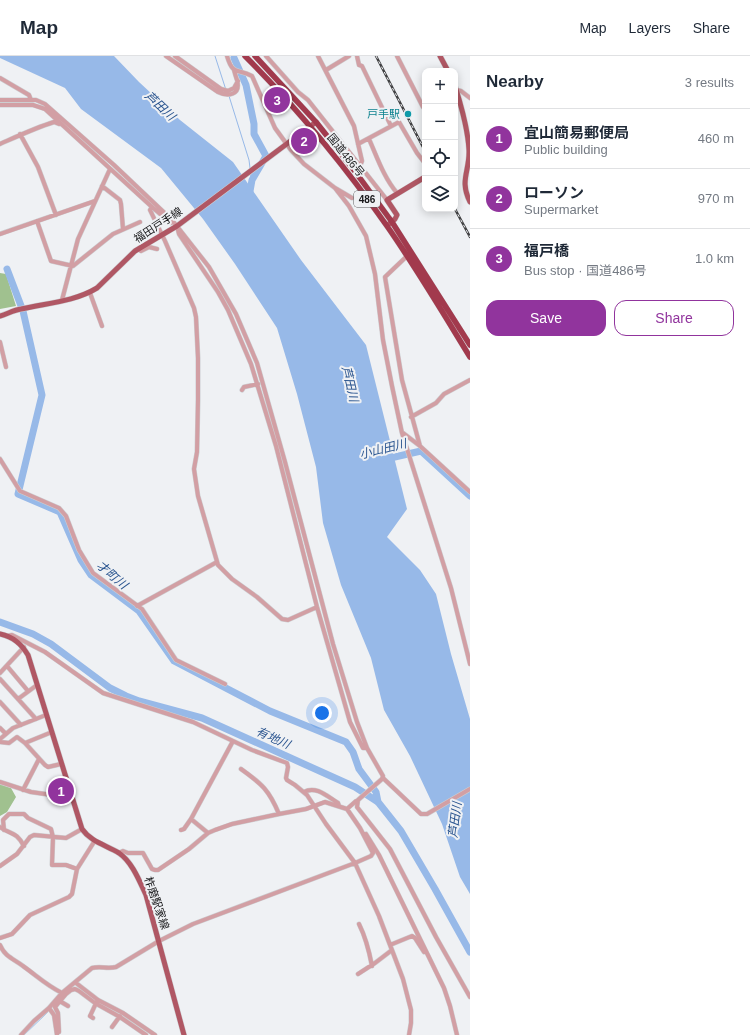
<!DOCTYPE html>
<meta charset="utf-8">
<style>
body{margin:0;font-family:Helvetica,"Noto Sans JP",sans-serif;background:#f2f2f3;color:#1f2937}
.controls{position:absolute;right:12px;top:12px;display:grid;overflow:hidden;border-radius:8px;box-shadow:0 2px 10px #0003}
.controls button{width:36px;height:36px;display:grid;place-items:center;padding:0;border:0;border-bottom:1px solid #e0e1e3;background:#fff;color:#1f2937;font:20px sans-serif}
.you{position:absolute;left:322px;top:657px;width:14px;height:14px;margin:-10px;border:3px solid #fff;border-radius:50%;background:#1a73e8;box-shadow:0 0 0 6px #1a73e833}
.badge{display:grid;place-items:center;width:26px;height:26px;border-radius:50%;background:#91349d;color:#fff;font-size:13px;font-weight:700}
.pin{position:absolute;translate:-50% -50%;border:2px solid #fff;box-shadow:0 1px 4px #0006}
.list{margin:0;padding:0;list-style:none}
h2{display:flex;justify-content:space-between;align-items:center;height:52px;margin:0;padding:0 16px;font-size:17px}
h2 small{font-size:13px;font-weight:400;color:#747a83}
.list li{display:grid;grid-template-columns:26px 1fr auto;gap:12px;align-items:center;box-sizing:border-box;height:60px;padding:0 16px;border-top:1px solid #e0e1e3}
.list b{display:block;font-size:15px;white-space:nowrap}
.list p{margin:0;font-size:13px;white-space:nowrap;color:#747a83}
.list em{font-size:13px;font-style:normal;color:#747a83}
.actions{display:flex;gap:8px;padding:12px 16px}
.actions a{flex:1;padding:9px 0;border:1px solid #91349d;border-radius:12px;text-align:center;font-size:14px;color:#91349d}
.actions .main{background:#91349d;color:#fff}
.icon{flex:none;width:22px;height:22px;fill:none;stroke:currentColor;stroke-width:2;stroke-linecap:round;stroke-linejoin:round}
.map{position:relative;flex:none;width:470px;height:979px;overflow:hidden}
header{display:flex;align-items:center;gap:24px;box-sizing:border-box;height:56px;padding:0 20px;background:#fff;border-bottom:1px solid #e0e1e3}
header strong{font-size:19px}
nav{display:flex;gap:22px;margin-inline-start:auto;font-size:14px}
main{display:flex}
aside{flex:1;background:#fff}
.map>svg:first-child{display:block}
</style>
<header>
<strong>Map</strong>
<nav><a>Map</a><a>Layers</a><a>Share</a></nav>
</header>
<main>
<div class="map">
<svg width="470" height="979" viewBox="0 0 470 979">
<rect width="100%" height="100%" fill="#eff1f4"/>
<path fill="#a0c18f" d="M0 217 6 218 16 250 0 253Z
M0 728 11 732 16 741 7 756 0 760Z"/>
<path fill="#97b9e8" d="M0 0H114L139 26 180 64 233 106 301 204 366 289 407 453 387 481 420 514 436 538 451 598 470 663V838L460 821 442 768 410 700 384 654 371 602 341 529 323 467 316 411 297 338 277 272 235 208 203 163 161 112 81 53 65 32 0 2Z"/>
<g fill="none" stroke-linecap="round" stroke-linejoin="round">
<path stroke="#97b9e8" stroke-width="1" d="M215 0 226 34
M229 40 249 104 250 112
M250 132 251 117
M24 979 50 954"/>
<path stroke="#97b9e8" stroke-width="7" d="M234 2 246 29 254 68V78L266 100 252 124 249 141
M7 213 23 255 42 339 18 438 60 456 81 504 91 519 139 555 174 605 270 655 346 686 353 696 359 713 376 736 378 746
M386 403 421 395 470 440
M0 566 33 578 51 588 110 632 126 640 139 645 202 662 355 731 378 746 401 775 435 833 470 896"/>
<defs>
<path id="minor" d="M166 0 218 36C228 41 241 39 237 24 236 21 235 18 234 14
M175 0 221 33 228 35 234 32 238 25
M227 0C233 20 237 12 252 20L275 72 291 94 304 108 335 132 349 150 366 180 375 218 383 284 392 330 402 377 451 532 470 608
M266 0 298 36 308 44 387 144
M318 0 354 70 362 105 360 110
M357 0 359 9 362 10 391 70
M397 0 423 51H425
M326 14 349 0
M0 22 29 39 31 44
M456 34 461 35 470 42
M0 44H36L45 48 114 109 172 164 209 211 236 258 257 307 285 406 333 588 357 666 367 692 383 720 382 723 358 744 357 751 390 793 436 881 470 941
M0 49H33L45 53 152 151 171 167
M20 78 38 111 56 159
M369 83C377 101 384 122 397 137
M0 88C18 80 35 72 54 66L59 68
M358 88 399 66 417 97 424 106
M102 130 120 144 121 148 123 173
M335 132 352 142
M152 151 150 154 165 185 194 252 196 261 198 302V344L197 396 194 413 198 440 218 509 232 523 257 541 282 563 288 564 317 551
M37 165 51 205 73 210 113 178 140 166
M177 170 179 178 218 236 228 254 251 308 276 390 317 551 340 631 350 666 363 692H367
M0 178 95 145
M139 193 141 195 149 191 157 193
M407 200 385 221 402 324 420 390
M90 237 102 270
M62 244 78 183 110 113
M0 286 6 311
M242 334 244 331 258 328
M411 361 436 347 444 338 470 324
M403 377 420 390 470 436
M0 403 20 435 59 452 66 460 79 494 93 517 142 553 176 604 225 628
M137 550 217 506
M7 580 12 579 45 596 103 637 193 666 252 694 287 707 288 711 286 722 287 724 295 729 307 739 326 768 355 807 379 860 403 923 411 954V967L409 979
M7 610 28 635
M0 617 24 591
M0 623 36 663
M18 643 37 629
M0 646 21 669
M0 672 6 678
M0 683 13 672 46 659
M0 686 9 687 17 681 25 687 52 676
M25 687 45 709 48 711 61 708
M241 713C262 728 269 734 279 758
M383 722 421 758H427L470 733
M0 726 31 736 73 742
M23 734 39 703
M304 736C316 729 328 741 338 747L339 750
M347 753 356 745H357
M191 763 208 777
M0 771C11 779 16 775 24 790
M4 774 3 764 9 758H24L28 762 51 773 53 781 52 809H66L77 813
M181 774 184 773 191 763 233 685
M366 778 379 799 444 932 450 950 457 979
M0 810 17 798 30 781 34 779 66 782 82 773
M359 868C366 882 369 894 372 910
M0 882 12 878 30 859 69 841 72 838 77 813 94 786
M0 889C5 901 14 903 23 910 37 920 46 929 62 937
M390 889 412 880 415 882 424 896
M358 918 375 907 392 894
M76 927 98 944 123 957 155 979
M58 944 68 950
M49 952 54 959 57 979
M93 962 90 960 91 958 97 945
M112 971 120 960
M59 976 58 957 55 951 66 938 71 934 75 933 79 935 95 947 120 961 146 979
M21 979 34 965 49 952 62 937 92 912C100 910 108 913 116 911L159 885 193 868 355 807 371 800 373 797 360 772 347 753 325 746 306 753 279 758 232 768 215 774 208 777 189 793 158 814H155L152 813 143 797H128L123 795 119 797"/>
<path id="major" d="M440 0 448 15
M455 30C461 49 468 74 469 94 470 115 459 124 470 146
M425 105V108
M389 168 395 163 397 159 387 144 425 121
M0 260C7 258 14 254 21 253 46 247 74 246 97 232L135 195 177 170 316 66
M0 578C13 581 21 587 28 599L82 773C91 786 106 789 119 797 132 806 139 824 146 839L184 979"/>
<path id="highway" d="M245 0C297 52 345 110 387 170 417 213 443 257 470 301
M255 0 316 66 354 114 392 166 470 289"/>
</defs>
<use href="#minor" stroke="#cdced1" stroke-width="5"/>
<use href="#major" stroke="#cdced1" stroke-width="6"/>
<use href="#highway" stroke="#cdced1" stroke-width="6"/>
<use href="#minor" stroke="#d29fa4" stroke-width="4"/>
<use href="#major" stroke="#b05764" stroke-width="5"/>
<use href="#highway" stroke="#a23a4d" stroke-width="5.5"/>
<defs>
<path id="rail" d="M376 0 425 95
M455 153 470 181"/>
</defs>
<use href="#rail" stroke="#404042" stroke-width="2.5"/>
<use href="#rail" stroke="#eff1f4" stroke-width="1" stroke-dasharray="3" stroke-linecap="butt"/>
</g>
<circle fill="#0f9aa8" stroke="#eff1f4" stroke-width="1.5" cx="408" cy="58" r="4"/>
<g text-anchor="middle" stroke-width="4" stroke-linejoin="round" paint-order="stroke">
<rect fill="#eff1f4" stroke="#595a5c" stroke-width="1" x="354" y="135" width="26" height="16" rx="3"/>
<g font-size="10" font-weight="bold" fill="#19191b">
<text x="367" y="147">486</text>
</g>
<g font-size="11" fill="#0d838f" stroke="#eff1f4" text-anchor="end">
<text x="400" y="62">戸手駅</text>
</g>
<g font-size="11" fill="#19191b" stroke="#eff1f4">
<text transform="translate(346 99) rotate(51)" y="4">国道486号</text>
<text transform="translate(158 169) rotate(-33)" y="4">福田戸手線</text>
<text transform="translate(157 847) rotate(71)" y="4">柞磨駅家線</text>
</g>
<g font-size="12" font-style="italic" fill="#29548f" stroke="#eff1f4">
<text transform="translate(160 50) rotate(43)" y="4">芦田川</text>
<text transform="translate(350 328) rotate(77)" y="4">芦田川</text>
<text transform="translate(383 393) rotate(-14)" y="4">小山田川</text>
<text transform="translate(112 519) rotate(40)" y="4">才町川</text>
<text transform="translate(273 682) rotate(24)" y="4">有地川</text>
<text transform="translate(455 764) rotate(-83)" y="4">芦田川</text>
</g>
</g>
</svg>
<div class="controls">
<button>+</button>
<button>−</button>
<button><svg class="icon" aria-label="locate" viewBox="0 0 24 24"><circle cx="12" cy="12" r="6"/><path d="M12 2v4M12 18v4M2 12h4M18 12h4"/></svg></button>
<button><svg class="icon" aria-label="layers" viewBox="0 0 24 24"><path d="M12 4l9 5-9 5-9-5zM3 14l9 5 9-5"/></svg></button>
</div>
<div class="you"></div>
<div class="pin badge" style="left:61px;top:735px">1</div>
<div class="pin badge" style="left:304px;top:85px">2</div>
<div class="pin badge" style="left:277px;top:44px">3</div>
</div>
<aside>
<h2>Nearby<small>3 results</small></h2>
<ul class="list">
<li><span class="badge">1</span><div><b>宜山簡易郵便局</b><p>Public building</p></div><em>460 m</em></li>
<li><span class="badge">2</span><div><b>ローソン</b><p>Supermarket</p></div><em>970 m</em></li>
<li><span class="badge">3</span><div><b>福戸橋</b><p>Bus stop · 国道486号</p></div><em>1.0 km</em></li>
</ul>
<div class="actions"><a class="main">Save</a><a>Share</a></div>
</aside>
</main>
